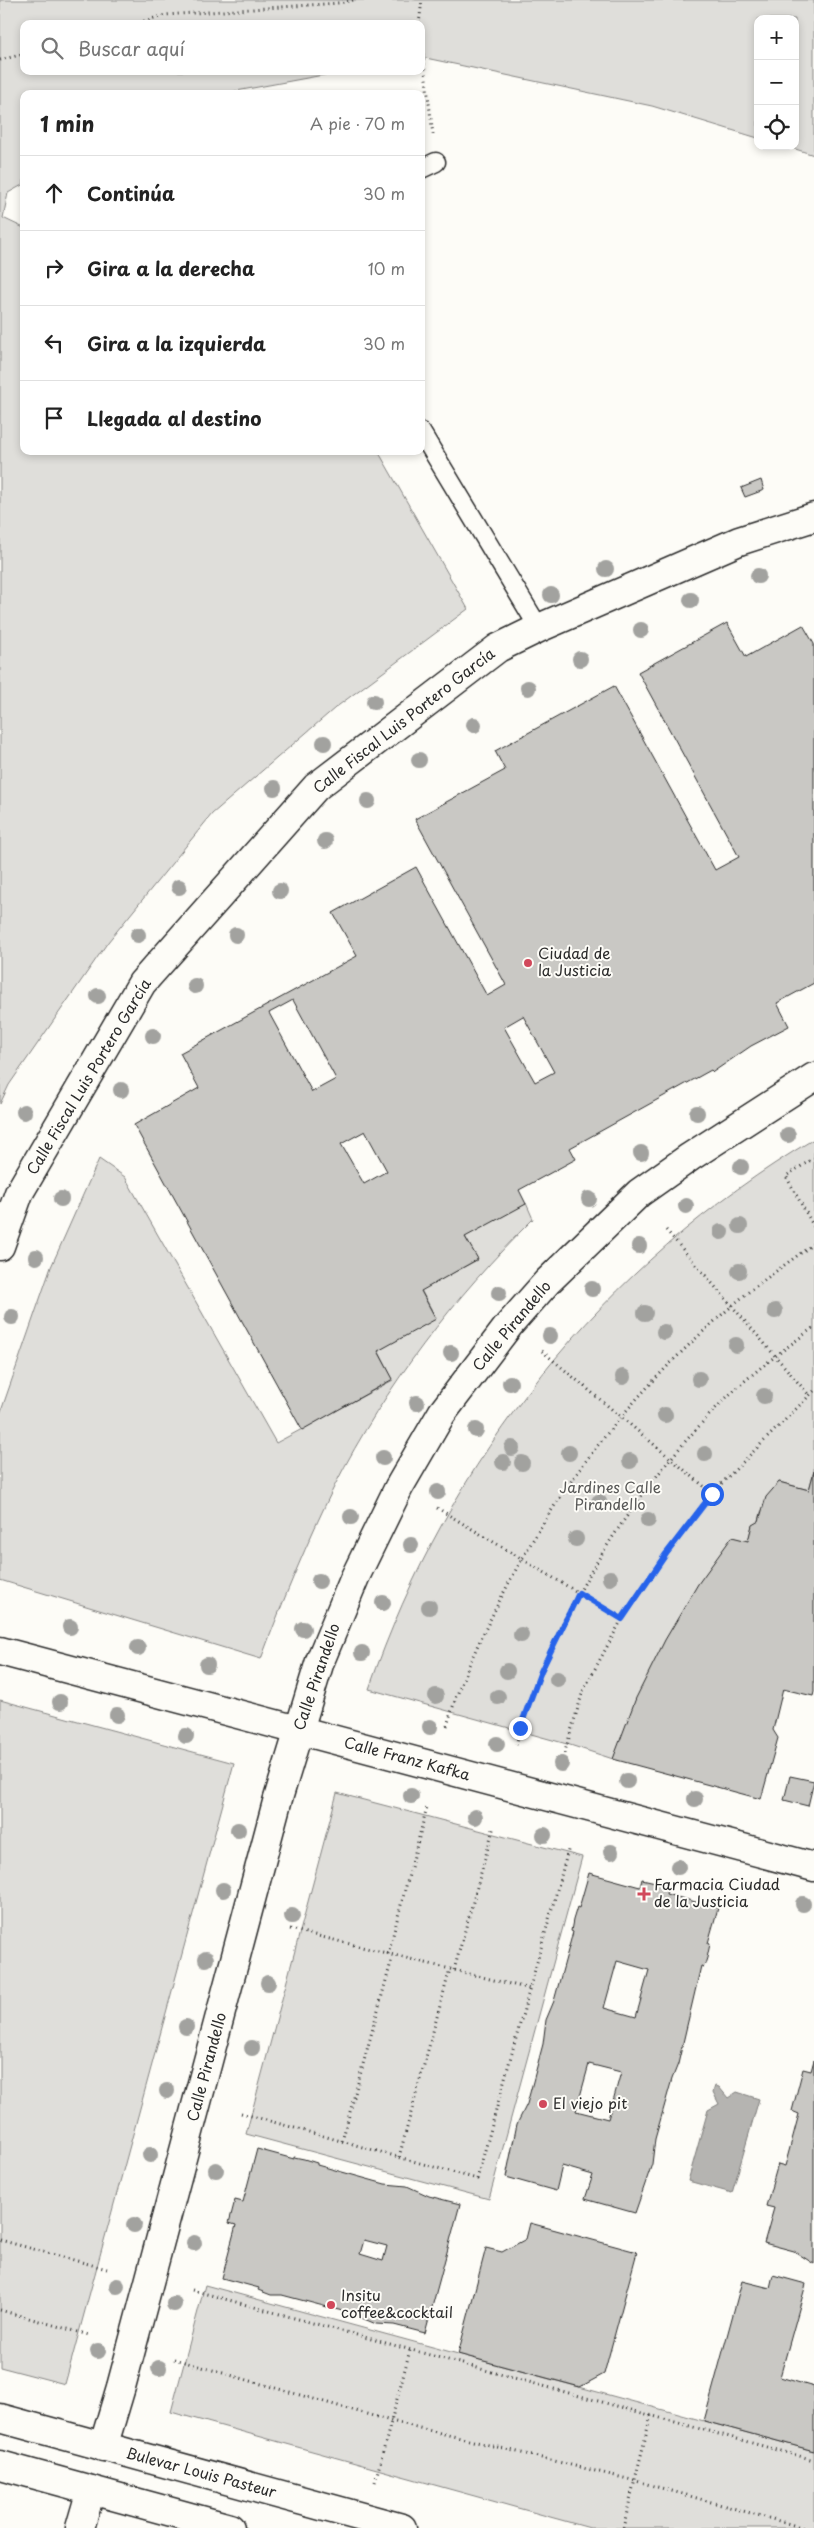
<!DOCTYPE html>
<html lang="es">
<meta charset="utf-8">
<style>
body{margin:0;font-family:"Playpen Sans",sans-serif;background:#f6f6f6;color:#222}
.controls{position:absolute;right:15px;top:15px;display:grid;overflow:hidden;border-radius:10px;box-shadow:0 2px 8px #0003}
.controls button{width:45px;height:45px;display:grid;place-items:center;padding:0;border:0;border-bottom:1px solid #e0e0e0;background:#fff;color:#222;font:25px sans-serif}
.stop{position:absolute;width:15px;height:15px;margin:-11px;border:4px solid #2563eb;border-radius:50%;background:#fff}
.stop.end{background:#2563eb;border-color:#fff;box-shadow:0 1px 5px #0008}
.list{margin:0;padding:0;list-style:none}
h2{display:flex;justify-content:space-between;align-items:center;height:65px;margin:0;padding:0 20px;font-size:21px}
h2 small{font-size:16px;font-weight:400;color:#767676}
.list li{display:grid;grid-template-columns:32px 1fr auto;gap:15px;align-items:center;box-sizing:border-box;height:75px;padding:0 20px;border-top:1px solid #e0e0e0}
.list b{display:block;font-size:19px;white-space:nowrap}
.list em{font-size:16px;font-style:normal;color:#767676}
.icon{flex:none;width:28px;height:28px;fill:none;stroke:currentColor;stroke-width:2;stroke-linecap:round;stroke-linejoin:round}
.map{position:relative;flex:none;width:814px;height:2528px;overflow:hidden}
.search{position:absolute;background:#fff;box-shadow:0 2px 8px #0003;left:20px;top:20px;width:405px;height:55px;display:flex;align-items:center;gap:12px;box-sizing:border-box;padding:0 18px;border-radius:10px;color:#767676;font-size:19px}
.panel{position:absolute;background:#fff;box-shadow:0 2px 8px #0003;left:20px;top:90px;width:405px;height:365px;border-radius:10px}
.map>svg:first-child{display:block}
</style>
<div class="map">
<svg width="814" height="2528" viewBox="0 0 814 2528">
<rect width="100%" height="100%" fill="#fdfcf7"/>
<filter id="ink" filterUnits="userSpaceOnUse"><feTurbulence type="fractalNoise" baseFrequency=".02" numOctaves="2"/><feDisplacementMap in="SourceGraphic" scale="10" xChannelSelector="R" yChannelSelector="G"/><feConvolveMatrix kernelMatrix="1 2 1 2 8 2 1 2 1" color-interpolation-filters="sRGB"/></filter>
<g filter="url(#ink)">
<path fill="#dfdeda" stroke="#858482" d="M0 0H814V155L786 146H795V19H758V138L652 106 421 57V24H24V71H345L220 94H24V184L8 193 3 218 24 228V451H378L468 609 335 708 212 814 108 942 9 1085 0 1104Z
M814 1139V1471L809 1490 779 1482 761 1512 759 1521 752 1526 748 1541 613 1759 567 1744 369 1689C449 1458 603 1264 814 1139Z
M99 1159 125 1177 276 1443 393 1380 378 1350 436 1318 421 1290 477 1260 465 1236 526 1203 533 1219C455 1296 385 1387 335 1485 307 1542 283 1600 261 1659L0 1580V1414L51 1267Z
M0 1700 234 1763 65 2384 0 2367Z
M337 1793 582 1857 489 2199 246 2134Z
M205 2285 814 2451V2528H590L171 2412Z"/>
<path fill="#b5b4b1" stroke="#7e7d7b" d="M715 2086 719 2087 728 2098 737 2092 759 2099 732 2193 688 2181 708 2110 719 2104 713 2092Z"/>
<path fill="#c9c8c4" stroke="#2b2b2b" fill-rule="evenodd" d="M761 480 764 490 745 497 741 488Z
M727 623 746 657 803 625 814 644V983L777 1003 789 1026 751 1046 713 1072 711 1070 570 1148 576 1159 519 1190 526 1204 465 1237 478 1259 421 1291 436 1319 378 1351 393 1379 302 1430 134 1125 199 1088 180 1053 357 956 333 913 416 867 487 996 506 985 415 819 505 770 495 751 614 686 715 870 739 857 638 672ZM293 1000 336 1079 312 1092 269 1013ZM523 1016 554 1072 535 1082 504 1027ZM365 1131 387 1171 364 1184 341 1144Z
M814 1471V1692L813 1696 783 1689 773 1730 778 1738 761 1799 613 1759 636 1698 665 1640 698 1584 732 1537 748 1541 752 1525 759 1521 766 1497 779 1482 809 1490Z
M790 1776 814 1781 808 1806 784 1800Z
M589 1873 640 1887 642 1879 669 1885 666 1894 718 1908 708 1943 710 1944 707 1958 704 1967 701 1966 678 2064 672 2079 655 2139 652 2164 635 2213 585 2199 593 2175 562 2166 556 2191 506 2177 517 2124 527 2104 543 2044 546 2020 554 2001 573 1932 571 1931 573 1920 577 1907 579 1908ZM617 1961 649 1970 636 2017 604 2008ZM589 2064 621 2072 608 2119 576 2111Z
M814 2060V2264L794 2251 764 2243 774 2208 766 2206 778 2164 785 2166 799 2114 792 2111 803 2069 811 2071Z
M257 2149 294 2159V2157L304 2159 317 2163V2165L385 2184 407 2186 429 2196 460 2204 425 2333 394 2325 376 2324 350 2313 282 2295H271L258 2290 259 2288 222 2278 236 2225 229 2223 235 2200 243 2202ZM364 2240 387 2246 383 2261 360 2254Z
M530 2223 637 2252 604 2374 580 2387 458 2354 486 2248 502 2252 526 2239Z
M773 2275 806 2284 780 2377 814 2387V2451L704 2421 742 2281 770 2288Z"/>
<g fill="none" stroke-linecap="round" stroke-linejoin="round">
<defs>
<path id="service" d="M421 169 436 162
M421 432 539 628"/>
<path id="minor" d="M0 1246 19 1193 142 983 316 787 498 648 539 628 739 541 814 517
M0 1651 814 1867
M103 2447 121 2387 277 1802 320 1661 355 1577 399 1487 442 1413 509 1325 547 1282 639 1193 690 1157 814 1077
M80 2528 91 2490"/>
<path id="tertiary" d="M0 2418 402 2528
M0 2465 230 2528"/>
</defs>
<use href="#service" stroke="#2b2b2b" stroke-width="21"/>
<use href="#minor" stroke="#2b2b2b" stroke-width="31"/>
<use href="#tertiary" stroke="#2b2b2b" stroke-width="31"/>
<path stroke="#2b2b2b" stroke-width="3" stroke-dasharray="1 4" stroke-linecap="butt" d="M134 24 165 15 339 3 354 0
M419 24 422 0
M421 39 433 135
M0 60 24 54
M814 1158 786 1176 814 1227
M666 1230 809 1395
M542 1351 712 1493
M437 1508 622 1619
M447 1726C459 1684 478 1643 498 1604 557 1486 633 1391 733 1305 758 1283 787 1264 814 1243
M516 1745C551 1619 627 1500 717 1407 746 1377 781 1352 814 1327
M563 1758 583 1691 622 1619 666 1554 712 1493 814 1391
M290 1929 530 1989
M388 1954 427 1807
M454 1970 494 1826
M241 2113 477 2179 569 1847
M342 2141 393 1955
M399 2157 450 1969
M0 2240 107 2269
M192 2290 814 2460
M0 2310 89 2335
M174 2359 391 2421 636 2481 804 2528
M375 2482 410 2350
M623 2528 651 2415"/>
<use href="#service" stroke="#fdfcf7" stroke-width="18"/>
<use href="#minor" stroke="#fdfcf7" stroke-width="28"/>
<use href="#tertiary" stroke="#fdfcf7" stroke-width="28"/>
</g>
<g fill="#a2a29f">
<circle cx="606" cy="569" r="8"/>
<circle cx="758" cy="576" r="8"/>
<circle cx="551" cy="595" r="8"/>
<circle cx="691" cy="600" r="8"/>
<circle cx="641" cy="630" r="8"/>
<circle cx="580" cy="659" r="8"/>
<circle cx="528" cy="688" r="8"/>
<circle cx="374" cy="702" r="8"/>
<circle cx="474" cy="725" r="8"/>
<circle cx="324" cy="743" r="8"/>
<circle cx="419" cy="760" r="8"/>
<circle cx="274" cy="788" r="8"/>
<circle cx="368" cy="801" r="8"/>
<circle cx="325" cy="841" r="8"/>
<circle cx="179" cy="887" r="8"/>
<circle cx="280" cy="891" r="8"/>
<circle cx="138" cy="935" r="8"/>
<circle cx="236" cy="935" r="8"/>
<circle cx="195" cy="986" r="8"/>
<circle cx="98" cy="996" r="8"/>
<circle cx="153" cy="1036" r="8"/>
<circle cx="121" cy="1090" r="8"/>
<circle cx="24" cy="1112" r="8"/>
<circle cx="697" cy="1113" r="8"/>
<circle cx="788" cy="1135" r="8"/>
<circle cx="641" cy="1153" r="8"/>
<circle cx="741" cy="1167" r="8"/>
<circle cx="61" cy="1199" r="8"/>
<circle cx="589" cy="1199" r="8"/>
<circle cx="686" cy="1206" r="8"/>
<circle cx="740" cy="1226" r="8"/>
<circle cx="721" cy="1232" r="8"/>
<circle cx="639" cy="1246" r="8"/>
<circle cx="36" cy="1257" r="8"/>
<circle cx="739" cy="1271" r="8"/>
<circle cx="592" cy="1289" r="8"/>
<circle cx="499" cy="1293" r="8"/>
<circle cx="775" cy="1311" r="8"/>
<circle cx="645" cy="1313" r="8"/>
<circle cx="12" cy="1317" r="8"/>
<circle cx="664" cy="1332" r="8"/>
<circle cx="550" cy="1336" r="8"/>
<circle cx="736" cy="1345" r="8"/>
<circle cx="451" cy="1353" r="8"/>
<circle cx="623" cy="1377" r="8"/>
<circle cx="699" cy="1379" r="8"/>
<circle cx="510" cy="1383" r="8"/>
<circle cx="764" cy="1396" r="8"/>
<circle cx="417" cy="1403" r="8"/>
<circle cx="665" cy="1415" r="8"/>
<circle cx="476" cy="1430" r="8"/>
<circle cx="512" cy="1448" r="8"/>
<circle cx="569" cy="1453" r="8"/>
<circle cx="705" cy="1454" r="8"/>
<circle cx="383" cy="1458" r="8"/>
<circle cx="630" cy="1461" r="8"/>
<circle cx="503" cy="1462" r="8"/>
<circle cx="522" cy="1463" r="8"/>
<circle cx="438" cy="1492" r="8"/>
<circle cx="599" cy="1502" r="8"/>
<circle cx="351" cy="1517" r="8"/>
<circle cx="648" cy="1520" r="8"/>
<circle cx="576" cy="1539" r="8"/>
<circle cx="411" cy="1545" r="8"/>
<circle cx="610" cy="1578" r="8"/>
<circle cx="319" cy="1581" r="8"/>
<circle cx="383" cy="1603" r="8"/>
<circle cx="429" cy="1607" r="8"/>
<circle cx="70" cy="1627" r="8"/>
<circle cx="303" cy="1629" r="8"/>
<circle cx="521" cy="1635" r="8"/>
<circle cx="138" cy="1648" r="8"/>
<circle cx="362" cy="1653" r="8"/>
<circle cx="207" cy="1665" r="8"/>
<circle cx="507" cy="1671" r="8"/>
<circle cx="557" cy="1679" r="8"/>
<circle cx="436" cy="1696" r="8"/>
<circle cx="498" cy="1697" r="8"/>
<circle cx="60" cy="1702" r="8"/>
<circle cx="117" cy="1715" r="8"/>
<circle cx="430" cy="1727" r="8"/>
<circle cx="186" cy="1736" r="8"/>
<circle cx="497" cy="1744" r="8"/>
<circle cx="561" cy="1764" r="8"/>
<circle cx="627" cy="1781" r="8"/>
<circle cx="411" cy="1796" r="8"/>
<circle cx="695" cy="1799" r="8"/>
<circle cx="475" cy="1817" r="8"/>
<circle cx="238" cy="1830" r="8"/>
<circle cx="544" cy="1835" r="8"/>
<circle cx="611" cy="1852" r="8"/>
<circle cx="678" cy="1867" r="8"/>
<circle cx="223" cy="1890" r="8"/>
<circle cx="803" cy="1904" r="8"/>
<circle cx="292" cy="1916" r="8"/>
<circle cx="206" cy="1959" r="8"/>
<circle cx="268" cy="1983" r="8"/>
<circle cx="186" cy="2027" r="8"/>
<circle cx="252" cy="2048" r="8"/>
<circle cx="167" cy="2091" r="8"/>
<circle cx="150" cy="2155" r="8"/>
<circle cx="216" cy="2170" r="8"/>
<circle cx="134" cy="2225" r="8"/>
<circle cx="194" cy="2243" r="8"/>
<circle cx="117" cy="2286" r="8"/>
<circle cx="174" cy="2304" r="8"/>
<circle cx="98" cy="2351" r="8"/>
<circle cx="159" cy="2368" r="8"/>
</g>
</g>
<g fill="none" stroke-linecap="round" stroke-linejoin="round" filter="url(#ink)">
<path stroke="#2563eb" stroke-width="6" d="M520 1728 541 1671 579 1593 622 1619 666 1554 712 1494"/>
</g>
<g fill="#d1495b" stroke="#fdfcf7" stroke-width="2">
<circle cx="528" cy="963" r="5"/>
<path d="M641.5 1886.5h5v5h5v5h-5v5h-5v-5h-5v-5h5z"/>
<circle cx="543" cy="2104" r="5"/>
<circle cx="331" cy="2305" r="5"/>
</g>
<g text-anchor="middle" stroke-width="4" stroke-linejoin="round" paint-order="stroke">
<g font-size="15" fill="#2b2b2b" stroke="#fdfcf7">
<text transform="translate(404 721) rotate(-38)" y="5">Calle Fiscal Luis Portero García</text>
<text transform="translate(89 1077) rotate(-59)" y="5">Calle Fiscal Luis Portero García</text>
<text transform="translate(512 1326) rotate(-50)" y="5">Calle Pirandello</text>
<text transform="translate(317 1677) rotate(-71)" y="5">Calle Pirandello</text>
<text transform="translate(407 1759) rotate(15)" y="5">Calle Franz Kafka</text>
<text transform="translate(207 2067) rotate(-75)" y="5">Calle Pirandello</text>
<text transform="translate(201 2473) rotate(15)" y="5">Bulevar Louis Pasteur</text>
</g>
<g font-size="15" fill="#2b2b2b" stroke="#fdfcf7" text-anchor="start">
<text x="538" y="959">Ciudad de<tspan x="538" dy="17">la Justicia</tspan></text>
<text x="654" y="1890">Farmacia Ciudad<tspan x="654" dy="17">de la Justicia</tspan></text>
<text x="553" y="2109">El viejo pit</text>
<text x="341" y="2301">Insitu<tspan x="341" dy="17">coffee&amp;cocktail</tspan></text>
</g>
<g font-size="15" fill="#585857" stroke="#fdfcf7">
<text x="610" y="1493">Jardines Calle<tspan x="610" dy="17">Pirandello</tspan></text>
</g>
</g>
</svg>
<div class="controls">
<button>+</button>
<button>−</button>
<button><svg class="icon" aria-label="locate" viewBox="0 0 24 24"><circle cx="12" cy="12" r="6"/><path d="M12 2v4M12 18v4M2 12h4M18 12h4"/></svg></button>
</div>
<div class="stop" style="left:712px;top:1494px"></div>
<div class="stop end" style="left:520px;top:1728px"></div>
<div class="search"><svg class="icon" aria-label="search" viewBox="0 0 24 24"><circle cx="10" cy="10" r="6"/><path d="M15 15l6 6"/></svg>Buscar aquí</div>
<section class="panel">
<h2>1 min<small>A pie · 70 m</small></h2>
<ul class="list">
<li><svg class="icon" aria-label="ahead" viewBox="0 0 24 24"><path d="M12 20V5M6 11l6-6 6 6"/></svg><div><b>Continúa</b></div><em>30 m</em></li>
<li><svg class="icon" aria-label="right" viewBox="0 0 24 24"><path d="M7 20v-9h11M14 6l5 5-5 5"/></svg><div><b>Gira a la derecha</b></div><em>10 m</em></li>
<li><svg class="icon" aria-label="left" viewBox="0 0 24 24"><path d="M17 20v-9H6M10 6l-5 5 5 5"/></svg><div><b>Gira a la izquierda</b></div><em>30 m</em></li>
<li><svg class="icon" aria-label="arrive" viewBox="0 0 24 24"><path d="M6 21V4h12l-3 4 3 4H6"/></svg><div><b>Llegada al destino</b></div></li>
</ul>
</section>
</div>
